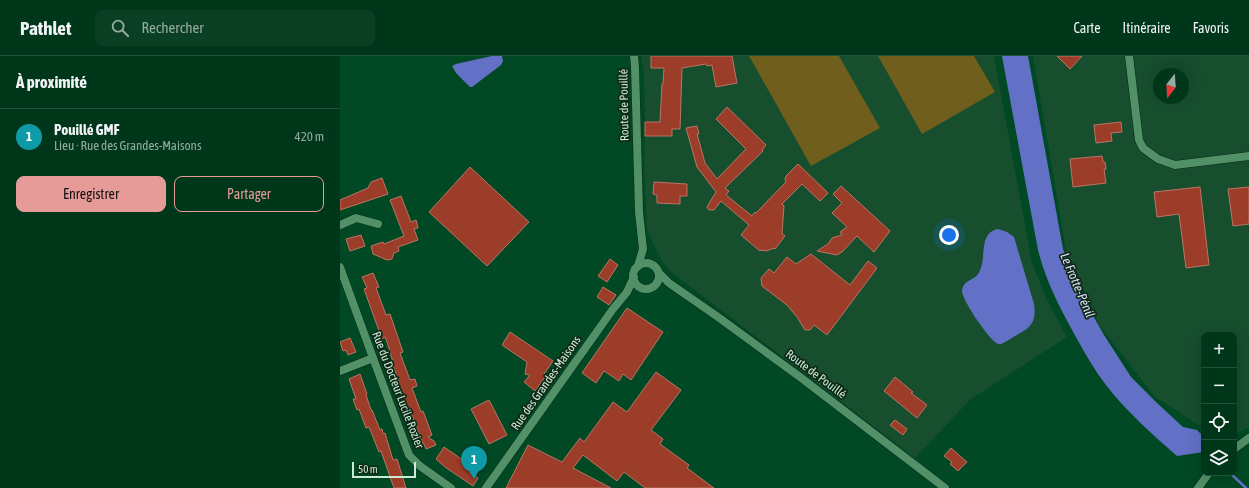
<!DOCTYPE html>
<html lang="fr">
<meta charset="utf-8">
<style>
body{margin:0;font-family:"Asap Condensed",sans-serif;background:#0a3f24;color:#f1f3f6}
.controls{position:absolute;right:12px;bottom:12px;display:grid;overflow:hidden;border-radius:8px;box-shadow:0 4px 16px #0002}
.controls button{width:36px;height:36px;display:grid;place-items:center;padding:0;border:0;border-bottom:1px solid #22513a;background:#00371b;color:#f1f3f6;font:20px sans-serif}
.compass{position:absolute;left:813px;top:12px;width:36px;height:36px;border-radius:50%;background:#00371b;box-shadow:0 4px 16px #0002;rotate:197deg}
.scale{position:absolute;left:12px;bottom:10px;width:64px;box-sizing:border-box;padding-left:4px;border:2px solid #cbebd4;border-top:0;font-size:11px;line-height:14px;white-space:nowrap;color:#cbebd4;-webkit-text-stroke:3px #0f2918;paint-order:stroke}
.you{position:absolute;left:609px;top:179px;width:14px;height:14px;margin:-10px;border:3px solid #fff;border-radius:50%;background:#1a73e8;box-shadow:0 0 0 6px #1a73e833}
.badge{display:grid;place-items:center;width:26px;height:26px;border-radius:50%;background:#e69b98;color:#fff;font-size:13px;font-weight:700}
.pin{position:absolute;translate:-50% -33px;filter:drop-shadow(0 1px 2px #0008)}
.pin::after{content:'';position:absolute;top:21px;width:14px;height:12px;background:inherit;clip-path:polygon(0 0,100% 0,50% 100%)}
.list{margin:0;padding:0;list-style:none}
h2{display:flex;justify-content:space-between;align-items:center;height:52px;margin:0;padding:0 16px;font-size:17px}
h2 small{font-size:13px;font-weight:400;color:#95aca3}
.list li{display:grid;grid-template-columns:26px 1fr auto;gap:12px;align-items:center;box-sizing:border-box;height:56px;padding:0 16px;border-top:1px solid #22513a}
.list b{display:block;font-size:15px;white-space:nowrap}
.list p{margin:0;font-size:13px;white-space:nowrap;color:#95aca3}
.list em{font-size:13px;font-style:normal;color:#95aca3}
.actions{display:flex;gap:8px;padding:12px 16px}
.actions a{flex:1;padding:9px 0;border:1px solid #e69b98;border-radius:8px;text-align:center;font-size:14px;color:#e69b98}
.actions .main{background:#e69b98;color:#111}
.icon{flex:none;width:22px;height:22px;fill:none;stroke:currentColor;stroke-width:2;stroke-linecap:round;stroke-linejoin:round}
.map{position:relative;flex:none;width:909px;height:432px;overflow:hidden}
header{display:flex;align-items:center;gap:24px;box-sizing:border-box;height:56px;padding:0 20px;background:#00371b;border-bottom:1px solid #22513a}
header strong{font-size:19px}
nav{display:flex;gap:22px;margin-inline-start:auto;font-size:14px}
.search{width:280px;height:36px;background:#0a3f24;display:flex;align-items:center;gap:10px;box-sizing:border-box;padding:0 14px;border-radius:8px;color:#95aca3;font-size:15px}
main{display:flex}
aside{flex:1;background:#00371b}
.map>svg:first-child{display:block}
</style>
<header>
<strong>Pathlet</strong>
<div class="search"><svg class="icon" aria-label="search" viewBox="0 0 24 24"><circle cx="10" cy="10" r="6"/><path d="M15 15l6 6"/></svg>Rechercher</div>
<nav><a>Carte</a><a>Itinéraire</a><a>Favoris</a></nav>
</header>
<main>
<aside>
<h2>À proximité<small></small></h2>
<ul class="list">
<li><span class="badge" style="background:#0f9aa8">1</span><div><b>Pouillé GMF</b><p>Lieu · Rue des Grandes-Maisons</p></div><em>420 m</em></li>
</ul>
<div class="actions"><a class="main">Enregistrer</a><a>Partager</a></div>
</aside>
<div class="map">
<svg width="909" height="432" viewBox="0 0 909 432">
<rect width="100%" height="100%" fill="#004924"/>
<path fill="#164e2e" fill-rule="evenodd" d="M301 0H654L692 207 707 244 727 281 631 343 575 402 331 216 321 204 307 174 304 113 305 66 304 19Z
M693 0H909V371L894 379V279H864V373L814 340 760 270 726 195ZM819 18H843V42H819Z"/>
<path fill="#6f5e1c" d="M409 0H499L540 72 471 110Z
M538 0H634L655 36 582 78Z"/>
<path fill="#6271c5" d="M152 0H162L163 5 161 9 132 31H130L116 17 112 10 116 8Z
M662 0H688L723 193 739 235 764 279 791 321 817 347 843 371 857 374 864 381V396L837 400C812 378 787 356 766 329 755 315 746 299 737 283 721 254 706 226 698 194Z
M658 173 667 176 674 181 694 248C697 267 690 272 675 280 670 283 666 286 661 288 658 288 657 288 655 286 647 280 622 244 622 235 623 224 633 225 638 218 648 204 637 177 658 173Z"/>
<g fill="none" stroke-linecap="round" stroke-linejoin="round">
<path stroke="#6271c5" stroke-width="2.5" d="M890 417 906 432"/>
</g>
<path fill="#9b3d29" stroke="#ba7666" d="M311 0H392L397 27 376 31 372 9 367 10 366 8 342 12 340 73H332V80H305V66H320L322 28H323L324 12H311Z
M717 0H742L730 13Z
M387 51 426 89 422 94 423 95 385 132 389 135 386 139 412 160 415 156 416 157 446 126 445 123 446 120 458 108 488 137 480 145 462 128 442 148 444 150 442 178 445 180 435 193 434 192 426 195 421 194 420 195 401 179 409 169 381 145 374 154H369L367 151 376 136 357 111 346 72 357 70 359 78H357L365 107 377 123 406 93 376 63Z
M781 66 782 76 771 77 772 85 756 87 754 69Z
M762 100 763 106H765L766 113H764L766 127 733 131 730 103Z
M130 111 189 166 147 210 89 156Z
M42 122 48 138 0 154V144L28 132 31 126Z
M314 126 347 128V140H340V148L317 147V139L313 138Z
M501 130 550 175 534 196 517 180 502 196 497 199 477 195 488 188 492 182 502 179 500 176 507 171 492 157 502 147 493 138Z
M860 131 869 209 846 212 839 158 817 161 814 136Z
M909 131V168L893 170 888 133Z
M61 140 71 166 76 164 78 172 74 173 78 184 58 191 59 195 54 197 52 203 47 204 33 198 31 190 43 186 44 188 64 180 50 144Z
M21 179 25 190 10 195 6 183Z
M471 198 510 229 528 205 537 212 487 279 474 269 470 274H465L457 261 447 249 422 230 421 222 429 213 434 217 447 201 456 208Z
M270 203 278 209 267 226 258 220Z
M33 217 39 231 36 232 46 259 50 258 63 296 60 297 70 324 75 323 77 330 72 332 81 356 83 355 92 379 88 381 94 385 96 389 86 393 84 388H83L72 359 71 360 69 355 68 356 62 335 52 306H53L47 286 45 281 42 283 24 233 27 232 22 221Z
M263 231 276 239 269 249 257 241Z
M287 252 323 276 291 324 283 318 279 325 264 315 256 327 242 317Z
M170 276 213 305 204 318 206 320 195 335 184 326 190 319 185 318 187 306 162 289Z
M10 282 16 296 8 299 6 294 3 295 0 286Z
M316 316 341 334 311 374 323 383 320 388 349 409 347 412 374 432H305L284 416 277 425 243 399 233 412 271 432H166L188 389 222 406 240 382 244 386 273 346 287 356Z
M20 318 27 338 26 339 31 354H32L40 374 42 373 43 378 45 377 53 404 57 403 66 432H54L41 395 39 396 29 371 26 372 19 353 17 354 13 343H16L9 323Z
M555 321 573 336 571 337 587 349 577 362 544 335Z
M149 344 167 379 149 388 131 353Z
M555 364 567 373 563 379 550 369Z
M104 391 133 411 130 417 138 422 133 430 105 411 96 403Z
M611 392 627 406 618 415 610 408 612 406 604 400Z"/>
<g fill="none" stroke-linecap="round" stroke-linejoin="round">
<defs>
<path id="street" d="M294 0 295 11 299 156 303 193 298 210
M789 0 799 84 803 92 818 103 835 109 909 100
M0 169 16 162 38 168
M293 220a13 13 0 1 1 26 0a13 13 0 1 1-26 0Z
M0 211 33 302 69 399 80 410 111 432
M319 217 329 227 378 261 460 321 605 432
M0 315 33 302
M894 393 909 382
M146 432 273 253 287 236 294 221
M858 432 869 417"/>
</defs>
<use href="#street" stroke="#082a16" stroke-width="9"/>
<use href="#street" stroke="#529067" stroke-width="8"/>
</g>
<g text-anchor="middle" stroke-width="3.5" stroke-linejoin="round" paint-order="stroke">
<g font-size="12" fill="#cbebd4" stroke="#0f2918">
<text transform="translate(284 49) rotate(-91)" y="4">Route de Pouillé</text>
<text transform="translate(476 318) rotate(37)" y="4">Route de Pouillé</text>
<text transform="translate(206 327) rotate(-55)" y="4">Rue des Grandes-Maisons</text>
<text transform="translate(58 334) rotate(69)" y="4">Rue du Docteur Lucile Rozier</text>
</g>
<g font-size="13" font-style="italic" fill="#d7ddf4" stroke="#0f2918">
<text transform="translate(738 229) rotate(67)" y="5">Le Frotte-Pénil</text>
</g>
</g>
</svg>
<div class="controls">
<button>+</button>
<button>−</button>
<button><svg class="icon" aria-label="locate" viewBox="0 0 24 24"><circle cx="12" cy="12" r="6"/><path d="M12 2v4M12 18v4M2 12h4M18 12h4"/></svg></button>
<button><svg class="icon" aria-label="layers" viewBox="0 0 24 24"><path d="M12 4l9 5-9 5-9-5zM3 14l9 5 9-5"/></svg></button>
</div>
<svg class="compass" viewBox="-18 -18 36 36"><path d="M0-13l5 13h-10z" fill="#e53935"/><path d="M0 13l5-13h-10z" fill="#95aca3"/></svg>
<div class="scale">50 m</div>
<div class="you"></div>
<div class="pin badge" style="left:134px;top:423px;background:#0f9aa8">1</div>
</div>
</main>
